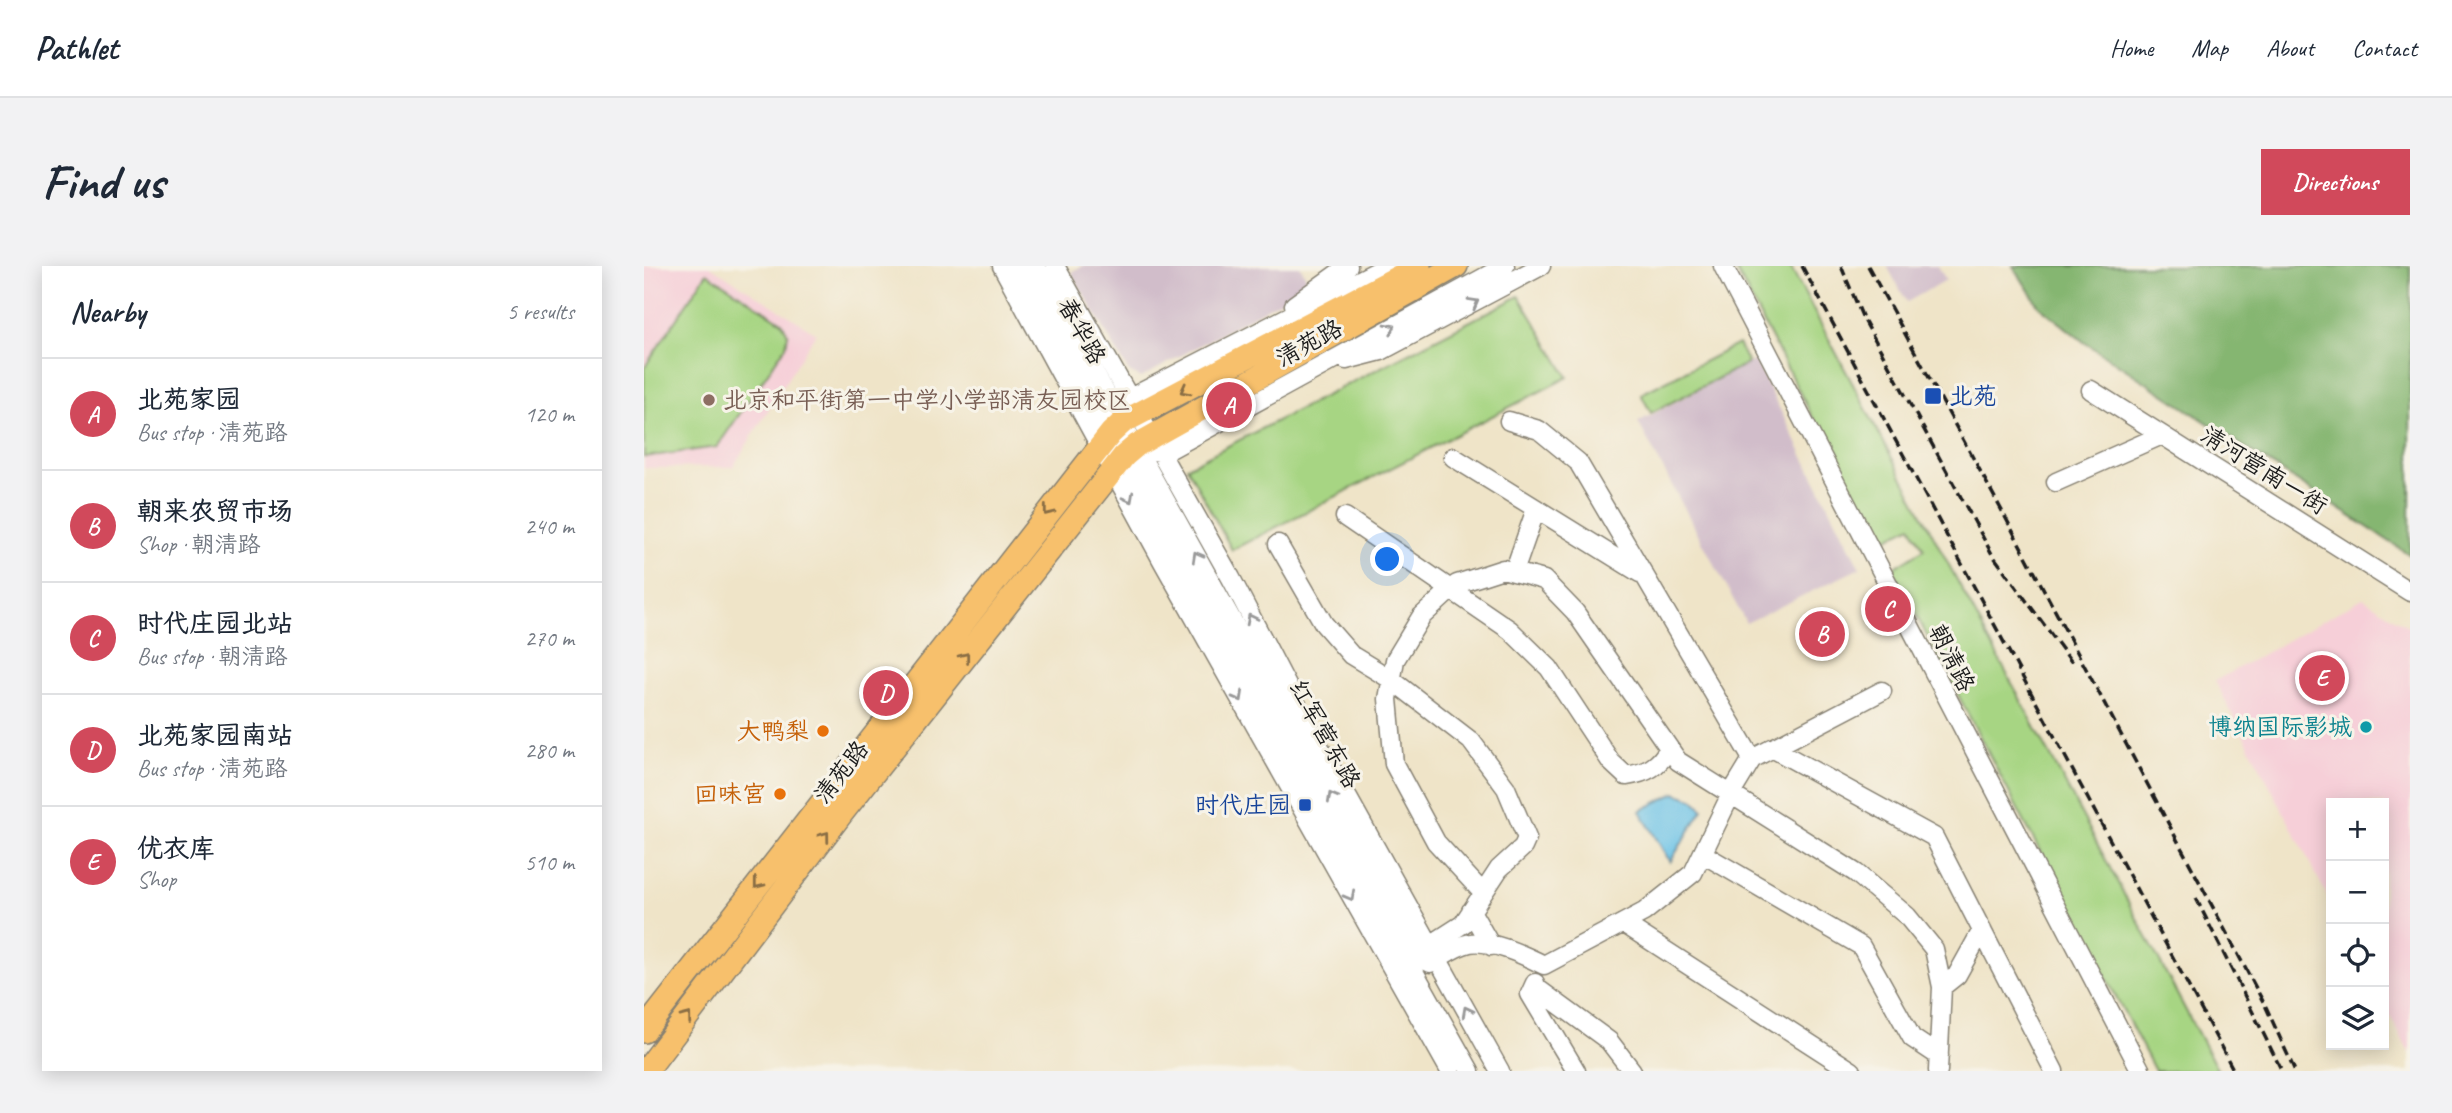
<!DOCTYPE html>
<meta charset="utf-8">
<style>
body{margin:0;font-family:Caveat,"LXGW WenKai TC",sans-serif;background:#f2f2f3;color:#1f2937}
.controls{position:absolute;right:21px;bottom:21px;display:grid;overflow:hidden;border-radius:0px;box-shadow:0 4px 18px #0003}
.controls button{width:63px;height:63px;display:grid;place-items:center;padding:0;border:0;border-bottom:2px solid #e0e1e3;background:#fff;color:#1f2937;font:35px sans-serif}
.you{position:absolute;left:744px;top:294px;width:24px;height:24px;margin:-18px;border:5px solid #fff;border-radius:50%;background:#1a73e8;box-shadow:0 0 0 10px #1a73e833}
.badge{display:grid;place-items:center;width:46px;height:46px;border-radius:50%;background:#d1495b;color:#fff;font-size:23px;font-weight:700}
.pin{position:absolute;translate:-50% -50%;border:4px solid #fff;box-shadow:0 2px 7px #0006}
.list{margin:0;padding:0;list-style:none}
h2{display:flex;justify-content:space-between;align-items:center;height:91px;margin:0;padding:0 28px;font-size:30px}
h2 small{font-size:23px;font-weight:400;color:#747a83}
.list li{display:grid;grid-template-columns:46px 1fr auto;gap:21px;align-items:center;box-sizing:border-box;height:112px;padding:0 28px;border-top:2px solid #e0e1e3}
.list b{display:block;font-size:26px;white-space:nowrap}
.list p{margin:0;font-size:23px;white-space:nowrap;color:#747a83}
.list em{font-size:23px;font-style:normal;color:#747a83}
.icon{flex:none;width:38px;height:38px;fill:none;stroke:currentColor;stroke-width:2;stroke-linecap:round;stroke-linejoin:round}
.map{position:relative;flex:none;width:1766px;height:805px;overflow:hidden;border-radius:0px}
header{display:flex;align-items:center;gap:42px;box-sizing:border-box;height:98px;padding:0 35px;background:#fff;border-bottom:2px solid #e0e1e3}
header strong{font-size:33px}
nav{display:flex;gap:38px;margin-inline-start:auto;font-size:24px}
.intro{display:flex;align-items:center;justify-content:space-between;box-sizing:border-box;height:168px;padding:0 42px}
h1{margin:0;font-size:49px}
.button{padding:18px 32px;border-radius:0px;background:#d1495b;color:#fff;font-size:24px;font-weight:700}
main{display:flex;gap:42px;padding:0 42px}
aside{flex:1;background:#fff;border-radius:0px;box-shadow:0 4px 18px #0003}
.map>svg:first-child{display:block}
</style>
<header>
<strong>Pathlet</strong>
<nav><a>Home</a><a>Map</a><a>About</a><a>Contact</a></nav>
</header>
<div class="intro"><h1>Find us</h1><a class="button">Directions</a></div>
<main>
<aside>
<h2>Nearby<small>5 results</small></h2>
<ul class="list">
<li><span class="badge">A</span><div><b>北苑家园</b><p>Bus stop · 清苑路</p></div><em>120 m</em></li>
<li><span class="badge">B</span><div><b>朝来农贸市场</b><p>Shop · 朝清路</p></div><em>240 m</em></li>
<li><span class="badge">C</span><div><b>时代庄园北站</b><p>Bus stop · 朝清路</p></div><em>270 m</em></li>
<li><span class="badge">D</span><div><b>北苑家园南站</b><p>Bus stop · 清苑路</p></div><em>280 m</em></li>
<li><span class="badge">E</span><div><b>优衣库</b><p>Shop</p></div><em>510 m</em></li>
</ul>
</aside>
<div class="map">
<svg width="1766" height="805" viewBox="0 0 1766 805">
<rect width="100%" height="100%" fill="#f7f3e8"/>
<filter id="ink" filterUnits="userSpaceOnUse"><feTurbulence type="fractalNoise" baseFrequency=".0143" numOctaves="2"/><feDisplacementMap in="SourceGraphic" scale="14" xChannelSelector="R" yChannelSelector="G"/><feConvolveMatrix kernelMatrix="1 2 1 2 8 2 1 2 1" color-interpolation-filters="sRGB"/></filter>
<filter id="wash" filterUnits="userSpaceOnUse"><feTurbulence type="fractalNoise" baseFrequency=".00686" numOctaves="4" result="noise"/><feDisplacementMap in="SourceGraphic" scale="28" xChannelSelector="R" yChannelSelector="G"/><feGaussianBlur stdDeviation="1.57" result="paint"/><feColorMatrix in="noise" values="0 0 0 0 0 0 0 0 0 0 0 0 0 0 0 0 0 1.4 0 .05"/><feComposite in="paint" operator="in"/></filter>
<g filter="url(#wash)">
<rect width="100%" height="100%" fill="#efe4c8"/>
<path fill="#f6cfd8" d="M0 0H66L172 67 89 201 0 202Z
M1719 332 1766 362V788L1740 738V537H1687V637L1571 415Z"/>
<path fill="#d1bdca" d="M438 0H656L666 18 497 112 485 106 427 6Z
M1243 0H1294L1302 14 1263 36Z
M1111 94 1216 302 1102 357 994 156Z"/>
<path fill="#a7d583" stroke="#627850" stroke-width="2" d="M1090 0H1146L1574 805H1511L1248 303 1280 283 1267 260 1234 277Z
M63 7 138 56 144 68 142 80 73 181 0 191V102Z
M875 30 924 111 588 284 543 201Z
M1094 78 1104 97 1007 147 997 128Z"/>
<path fill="#85b671" stroke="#506946" stroke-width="2" d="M1369 0H1766V289L1440 76 1395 40Z"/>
<path fill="#6ac2e7" stroke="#436f82" stroke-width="2" d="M1031 527 1049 533 1059 543 1026 596 996 545Z"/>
</g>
<g filter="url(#ink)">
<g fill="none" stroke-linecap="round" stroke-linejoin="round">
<defs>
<path id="minor" d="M358 0 519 296 806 805
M373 0 826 805
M391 0 778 695
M411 0 587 312 665 462 856 805
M1079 0 1497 805
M650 39 704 0
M702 94 737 85 897 0
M1447 124 1766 326
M482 143 486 132 743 0
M865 155 895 164 934 196 1108 493
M506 184 519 187 861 0
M809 191 996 307
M1412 216 1518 169
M701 251 866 364 905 402 967 496 982 510C1002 507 1015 501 1025 482
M634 278 680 358 707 389 748 414 827 475 862 522 883 572 879 581 855 603 819 658 777 685
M870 306 892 243
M1128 482 1290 571 1410 805
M1059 588 1217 680 1268 772 1295 790
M838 626 792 576 750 498 744 433 751 394 777 351 813 318 859 303 900 314 931 346 1034 495 1212 607 1263 650 1290 683 1298 721 1294 805
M827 645 847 680
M979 657 1208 805
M786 697C799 690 811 680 826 677 845 673 882 690 900 699L1000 646 1049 607 1088 526 1108 493 1238 425
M891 717 886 728 932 805
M890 720 965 775 988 805
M1298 721 1313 709 1338 664"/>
<path id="major" d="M0 765 467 167 479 156 775 0
M2 805 197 548 480 190 493 179 812 0"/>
</defs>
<use href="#minor" stroke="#868072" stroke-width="21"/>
<use href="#major" stroke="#868072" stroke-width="26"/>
<use href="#minor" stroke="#fff" stroke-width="18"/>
<use href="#major" stroke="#f7c06c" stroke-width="23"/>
<path stroke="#1c1c1c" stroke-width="3.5" stroke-dasharray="10 5" stroke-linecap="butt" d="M1158 0 1590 805
M1197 0 1218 50 1348 288 1429 398
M1224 0 1357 243 1622 741 1651 805
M1552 632 1638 805"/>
</g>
<defs><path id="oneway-chevron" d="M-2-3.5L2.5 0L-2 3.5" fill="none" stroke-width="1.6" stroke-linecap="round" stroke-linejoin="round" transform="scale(1.75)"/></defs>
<g stroke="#999">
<use href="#oneway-chevron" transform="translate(830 37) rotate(-29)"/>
<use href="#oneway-chevron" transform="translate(747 62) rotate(-28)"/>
<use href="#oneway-chevron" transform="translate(485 232) rotate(62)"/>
<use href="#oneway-chevron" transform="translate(553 290) rotate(-119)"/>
<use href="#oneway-chevron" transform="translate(607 353) rotate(-117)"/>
<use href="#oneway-chevron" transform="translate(595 431) rotate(61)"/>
<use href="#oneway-chevron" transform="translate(688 531) rotate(-119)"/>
<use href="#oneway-chevron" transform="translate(706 630) rotate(61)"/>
<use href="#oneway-chevron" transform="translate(823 745) rotate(-118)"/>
</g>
<g stroke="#8a6e44">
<use href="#oneway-chevron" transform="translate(541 124) rotate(152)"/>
<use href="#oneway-chevron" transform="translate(404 245) rotate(128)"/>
<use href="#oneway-chevron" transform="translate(321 391) rotate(-52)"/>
<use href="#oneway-chevron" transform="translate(181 570) rotate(-53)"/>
<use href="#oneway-chevron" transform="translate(114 618) rotate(128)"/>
<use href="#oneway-chevron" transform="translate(43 751) rotate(-53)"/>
</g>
</g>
<g fill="#1a4fb4" stroke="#f7f3e8" stroke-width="2.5">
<rect x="1280" y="121" width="18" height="18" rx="3.5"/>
<rect x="654" y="532" width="14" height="14" rx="3.5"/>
</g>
<circle fill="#8d6e63" stroke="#f7f3e8" stroke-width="2.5" cx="65" cy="134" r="7"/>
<circle fill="#0f9aa8" stroke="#f7f3e8" stroke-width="2.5" cx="1722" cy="461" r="7"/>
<g fill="#e8710a" stroke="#f7f3e8" stroke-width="2.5">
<circle cx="179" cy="465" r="7"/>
<circle cx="136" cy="528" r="7"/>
</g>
<g text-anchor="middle" stroke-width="6" stroke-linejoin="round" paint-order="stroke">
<g font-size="24" fill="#1c1c1c" stroke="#f7f3e8">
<text transform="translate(438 65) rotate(61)" y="8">春华路</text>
<text transform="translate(665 77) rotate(-29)" y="8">清苑路</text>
<text transform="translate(1620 204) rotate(32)" y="8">清河营南一街</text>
<text transform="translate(1308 392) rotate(63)" y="8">朝清路</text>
<text transform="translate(681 468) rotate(61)" y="8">红军营东路</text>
<text transform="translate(197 506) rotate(-52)" y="8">清苑路</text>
</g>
<g font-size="24" fill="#164399" stroke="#f7f3e8" text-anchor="start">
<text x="1305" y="138">北苑</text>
<text x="647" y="547" text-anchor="end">时代庄园</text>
</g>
<g font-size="24" fill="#785e54" stroke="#f7f3e8" text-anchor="start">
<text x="79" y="142">北京和平街第一中学小学部清友园校区</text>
</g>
<g font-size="24" fill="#0d838f" stroke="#f7f3e8" text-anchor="end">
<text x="1708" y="469">博纳国际影城</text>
</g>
<g font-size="24" fill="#c56008" stroke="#f7f3e8" text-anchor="end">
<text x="165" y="473">大鸭梨</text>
<text x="122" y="536">回味宫</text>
</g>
</g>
</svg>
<div class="controls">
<button>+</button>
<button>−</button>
<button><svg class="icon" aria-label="locate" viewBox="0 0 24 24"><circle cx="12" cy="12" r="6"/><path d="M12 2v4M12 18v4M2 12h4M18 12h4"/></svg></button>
<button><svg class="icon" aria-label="layers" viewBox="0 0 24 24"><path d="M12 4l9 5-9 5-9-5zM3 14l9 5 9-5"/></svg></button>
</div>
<div class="you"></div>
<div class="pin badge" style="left:585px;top:139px">A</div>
<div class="pin badge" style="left:1178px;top:368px">B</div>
<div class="pin badge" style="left:1244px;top:343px">C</div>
<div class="pin badge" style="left:242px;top:427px">D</div>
<div class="pin badge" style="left:1678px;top:412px">E</div>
</div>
</main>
